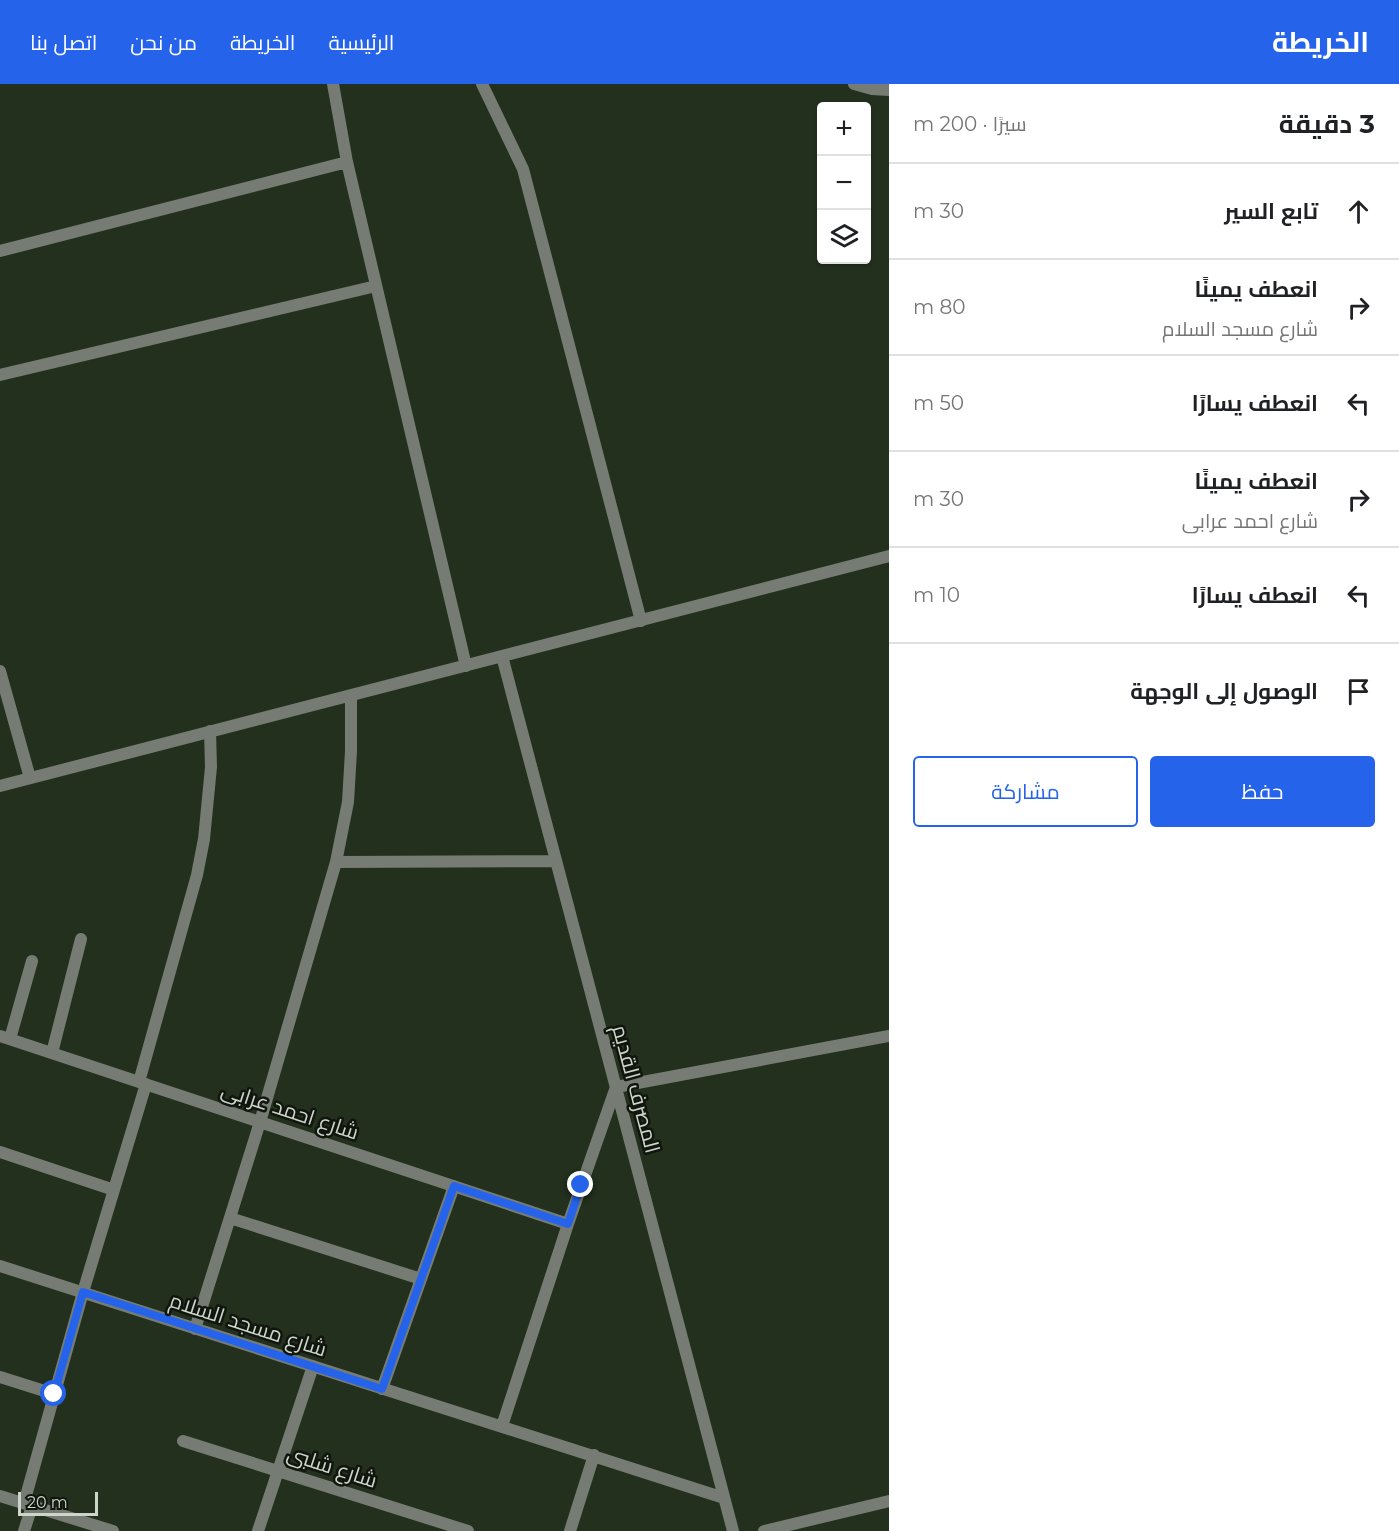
<!DOCTYPE html>
<html lang="ar">
<meta charset="utf-8">
<style>
body{margin:0;font-family:Montserrat,Cairo,sans-serif;background:#f6f6f6;color:#202124;direction:rtl}
.controls{position:absolute;right:18px;top:18px;display:grid;overflow:hidden;border-radius:6px;box-shadow:0 2px 4px #0004}
.controls button{width:54px;height:54px;display:grid;place-items:center;padding:0;border:0;border-bottom:2px solid #e0e0e0;background:#fff;color:#202124;font:30px sans-serif}
.scale{position:absolute;left:18px;bottom:15px;width:80px;box-sizing:border-box;padding-left:6px;border:3px solid #cdd5ca;border-top:0;font-size:16px;line-height:21px;white-space:nowrap;color:#cdd5ca;-webkit-text-stroke:4px #10160e;paint-order:stroke}
.stop{position:absolute;width:18px;height:18px;margin:-14px;border:4px solid #2563eb;border-radius:50%;background:#fff}
.stop.end{background:#2563eb;border-color:#fff;box-shadow:0 2px 6px #0008}
.list{margin:0;padding:0;list-style:none}
h2{display:flex;justify-content:space-between;align-items:center;height:78px;margin:0;padding:0 24px;font-size:26px}
h2 small{font-size:20px;font-weight:400;color:#757577}
.list li{display:grid;grid-template-columns:39px 1fr auto;gap:18px;align-items:center;box-sizing:border-box;height:96px;padding:0 24px;border-top:2px solid #e0e0e0}
.list b{display:block;font-size:22px;white-space:nowrap}
.list p{margin:0;font-size:20px;white-space:nowrap;color:#757577}
.list em{font-size:20px;font-style:normal;color:#757577}
.actions{display:flex;gap:12px;padding:18px 24px}
.actions a{flex:1;padding:14px 0;border:2px solid #2563eb;border-radius:6px;text-align:center;font-size:21px;color:#2563eb}
.actions .main{background:#2563eb;color:#fff}
.icon{flex:none;width:33px;height:33px;fill:none;stroke:currentColor;stroke-width:2;stroke-linecap:round;stroke-linejoin:round}
.map{position:relative;flex:none;width:889px;height:1447px;overflow:hidden;direction:ltr}
header{display:flex;align-items:center;gap:36px;box-sizing:border-box;height:84px;padding:0 30px;background:#2563eb;color:#fff}
header strong{font-size:28px}
nav{display:flex;gap:33px;margin-inline-start:auto;font-size:21px}
main{display:flex}
aside{flex:1;background:#fff}
.map>svg:first-child{display:block}
</style>
<header>
<strong>الخريطة</strong>
<nav><a>الرئيسية</a><a>الخريطة</a><a>من نحن</a><a>اتصل بنا</a></nav>
</header>
<main>
<aside>
<h2>3 دقيقة<small>سيرًا · 200 m</small></h2>
<ul class="list">
<li><svg class="icon" aria-label="ahead" viewBox="0 0 24 24"><path d="M12 20V5M6 11l6-6 6 6"/></svg><div><b>تابع السير</b></div><em>30 m</em></li>
<li><svg class="icon" aria-label="right" viewBox="0 0 24 24"><path d="M7 20v-9h11M14 6l5 5-5 5"/></svg><div><b>انعطف يمينًا</b><p>شارع مسجد السلام</p></div><em>80 m</em></li>
<li><svg class="icon" aria-label="left" viewBox="0 0 24 24"><path d="M17 20v-9H6M10 6l-5 5 5 5"/></svg><div><b>انعطف يسارًا</b></div><em>50 m</em></li>
<li><svg class="icon" aria-label="right" viewBox="0 0 24 24"><path d="M7 20v-9h11M14 6l5 5-5 5"/></svg><div><b>انعطف يمينًا</b><p>شارع احمد عرابى</p></div><em>30 m</em></li>
<li><svg class="icon" aria-label="left" viewBox="0 0 24 24"><path d="M17 20v-9H6M10 6l-5 5 5 5"/></svg><div><b>انعطف يسارًا</b></div><em>10 m</em></li>
<li><svg class="icon" aria-label="arrive" viewBox="0 0 24 24"><path d="M6 21V4h12l-3 4 3 4H6"/></svg><div><b>الوصول إلى الوجهة</b></div></li>
</ul>
<div class="actions"><a class="main">حفظ</a><a>مشاركة</a></div>
</aside>
<div class="map">
<svg width="889" height="1447" viewBox="0 0 889 1447">
<rect width="100%" height="100%" fill="#23301e"/>
<g fill="none" stroke-linecap="round" stroke-linejoin="round">
<path stroke="#767c73" stroke-width="12" d="M333 0 347 78 466 582
M482 0 523 85 641 537
M854 0 872 5 889 6
M0 167 347 78
M0 291 376 202
M502 572 733 1447
M0 587 30 694
M0 702 889 472
M336 778 556 777
M0 952 568 1140
M10 955 32 877
M52 969 81 855
M139 998 197 791 204 755 211 683 210 647
M0 1068 114 1106
M230 1134 421 1195
M0 1182 724 1414
M195 1245 260 1038 336 778 348 718 351 667V611
M0 1293 54 1310
M382 1305 454 1102
M502 1342 568 1140 616 1003 889 952
M183 1357 468 1447
M0 1412 113 1447
M24 1419 83 1208 146 1000
M24 1447 32 1422
M258 1447 313 1282
M570 1447 594 1371
M764 1447 889 1417"/>
</g>
<g fill="none" stroke-linecap="round" stroke-linejoin="round">
<path stroke="#2563eb" stroke-width="8" d="M54 1310 83 1208 382 1305 454 1102 568 1140 581 1101"/>
</g>
<g text-anchor="middle" stroke-width="5" stroke-linejoin="round" paint-order="stroke">
<g font-size="21" fill="#cdd5ca" stroke="#10160e">
<text transform="translate(636 1005) rotate(75)" y="7">المصرف القديم</text>
<text transform="translate(290 1027) rotate(18)" y="7">شارع احمد عرابى</text>
<text transform="translate(248 1241) rotate(18)" y="7">شارع مسجد السلام</text>
<text transform="translate(332 1383) rotate(18)" y="7">شارع شلبى</text>
</g>
</g>
</svg>
<div class="controls">
<button>+</button>
<button>−</button>
<button><svg class="icon" aria-label="layers" viewBox="0 0 24 24"><path d="M12 4l9 5-9 5-9-5zM3 14l9 5 9-5"/></svg></button>
</div>
<div class="scale">20 m</div>
<div class="stop" style="left:54px;top:1310px"></div>
<div class="stop end" style="left:581px;top:1101px"></div>
</div>
</main>
